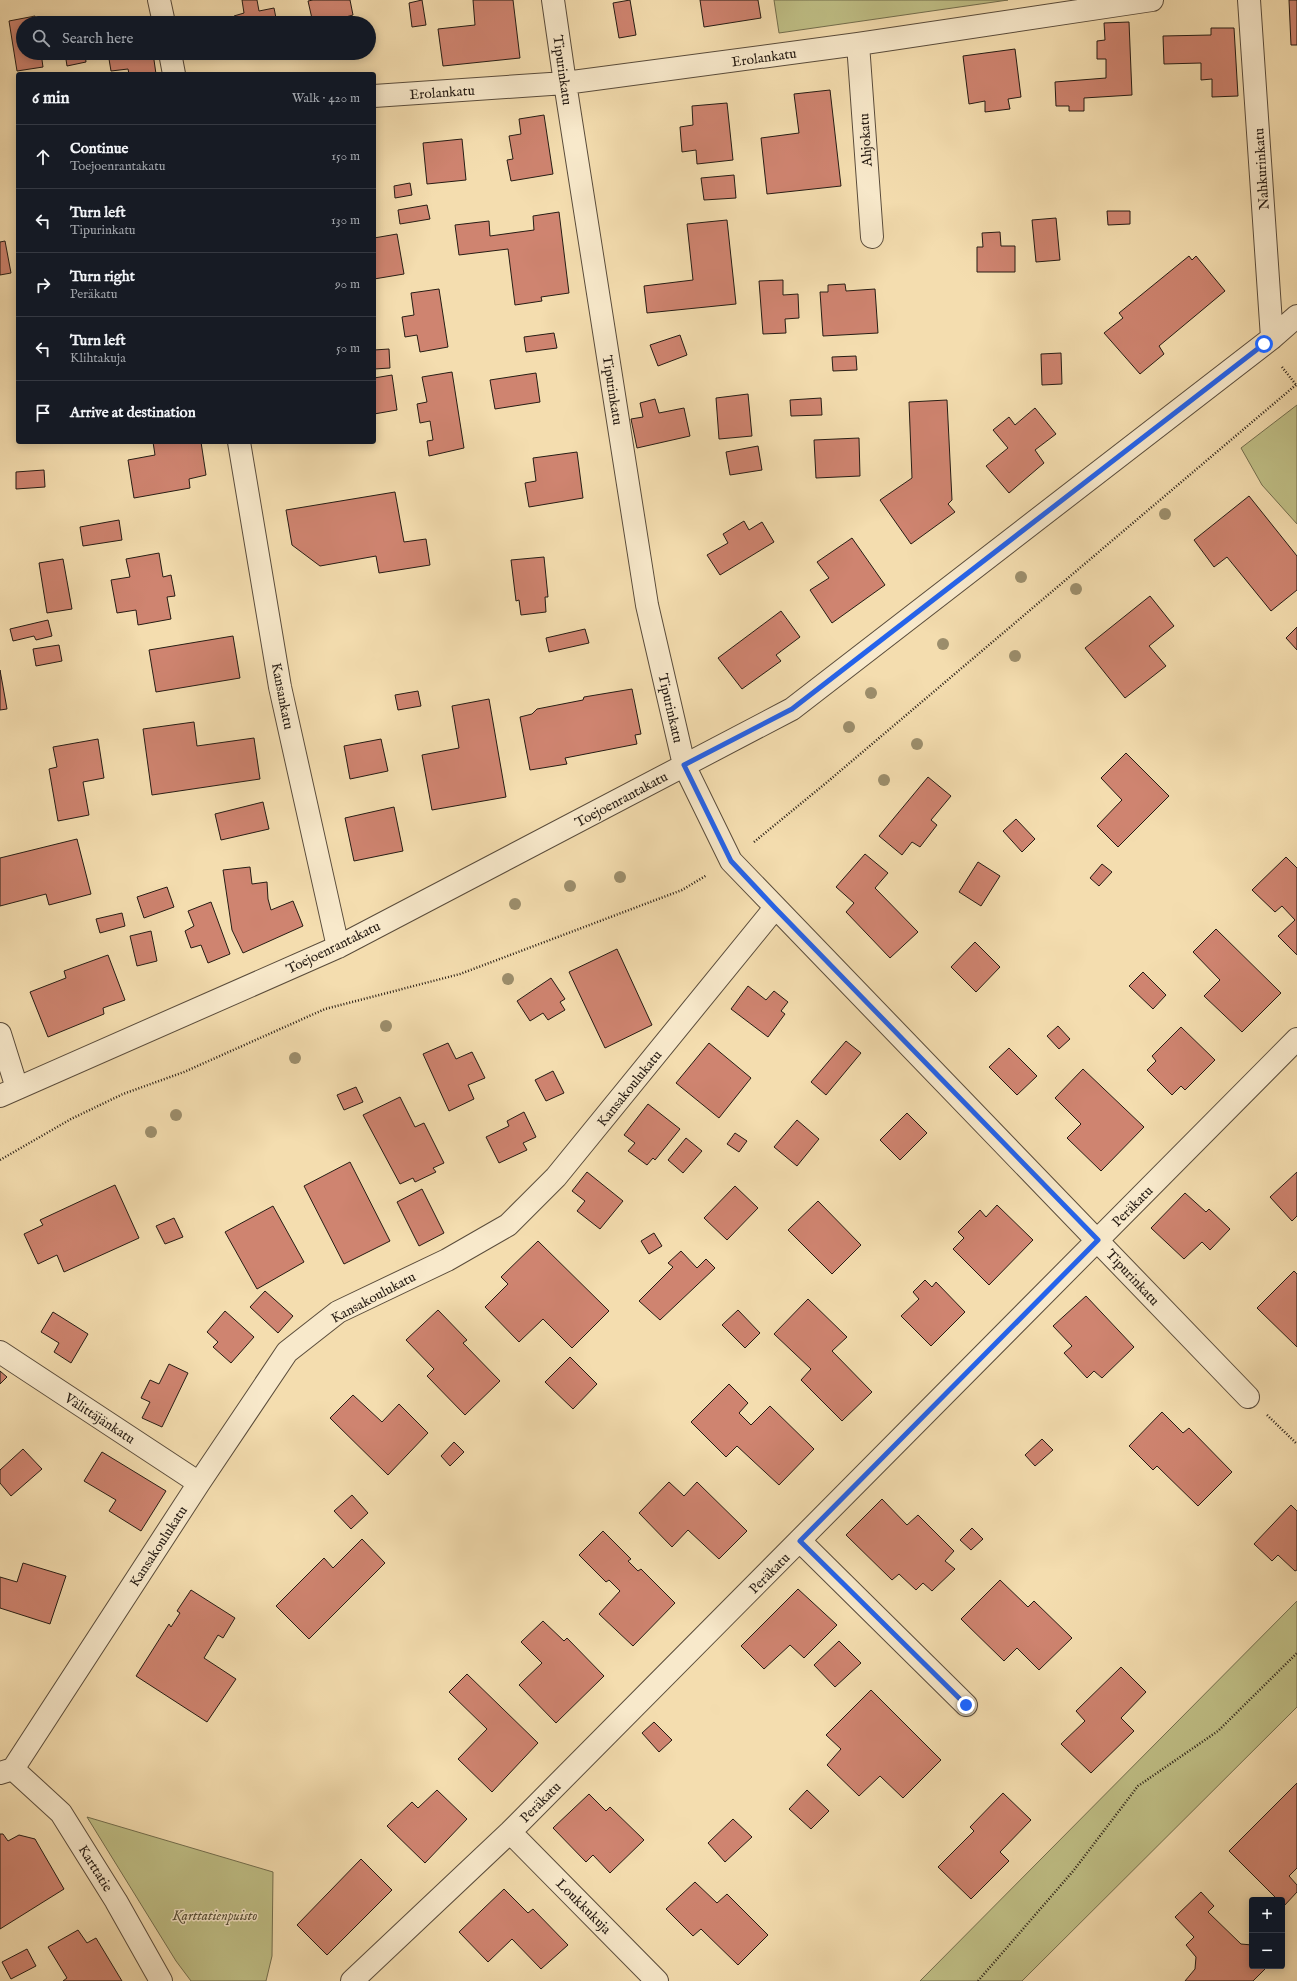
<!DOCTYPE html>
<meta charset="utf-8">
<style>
body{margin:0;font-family:"IM FELL English",serif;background:#242831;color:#f1f3f6}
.controls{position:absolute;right:12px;bottom:12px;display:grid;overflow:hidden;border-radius:4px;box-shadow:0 2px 10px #0003}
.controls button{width:36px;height:36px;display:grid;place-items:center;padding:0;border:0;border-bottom:1px solid #363941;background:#171b24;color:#f1f3f6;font:20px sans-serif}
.stop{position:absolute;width:12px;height:12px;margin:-9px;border:3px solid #2563eb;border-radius:50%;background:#fff}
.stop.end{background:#2563eb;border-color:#fff;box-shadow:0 1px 4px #0008}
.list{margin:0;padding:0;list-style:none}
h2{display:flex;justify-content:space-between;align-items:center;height:52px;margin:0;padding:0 16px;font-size:17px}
h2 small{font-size:13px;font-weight:400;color:#9ea1a6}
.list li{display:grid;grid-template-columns:26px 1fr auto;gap:12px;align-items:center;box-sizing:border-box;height:64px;padding:0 16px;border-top:1px solid #363941}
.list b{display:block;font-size:15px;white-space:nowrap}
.list p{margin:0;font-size:13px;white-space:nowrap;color:#9ea1a6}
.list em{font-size:13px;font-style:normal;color:#9ea1a6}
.icon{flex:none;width:22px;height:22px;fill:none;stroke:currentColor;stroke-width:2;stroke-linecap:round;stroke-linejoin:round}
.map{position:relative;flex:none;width:1297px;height:1981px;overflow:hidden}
.search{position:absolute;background:#171b24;box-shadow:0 2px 10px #0003;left:16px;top:16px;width:360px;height:44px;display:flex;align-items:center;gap:10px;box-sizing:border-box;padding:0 14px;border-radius:22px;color:#9ea1a6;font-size:15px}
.panel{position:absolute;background:#171b24;box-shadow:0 2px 10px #0003;left:16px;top:72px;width:360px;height:372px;border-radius:4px}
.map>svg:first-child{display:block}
</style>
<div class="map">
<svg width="1297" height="1981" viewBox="0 0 1297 1981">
<rect width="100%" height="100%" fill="#f4ddaf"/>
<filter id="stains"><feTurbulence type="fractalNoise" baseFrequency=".005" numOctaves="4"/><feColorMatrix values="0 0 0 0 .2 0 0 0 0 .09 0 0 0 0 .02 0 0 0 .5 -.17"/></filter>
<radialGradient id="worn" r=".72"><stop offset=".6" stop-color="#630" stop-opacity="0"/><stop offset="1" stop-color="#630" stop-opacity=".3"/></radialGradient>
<path fill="#c0c087" stroke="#736e4e" d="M774 0H1008L779 33Z
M1297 405V524L1262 485 1241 448Z
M1297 1601V1707L1022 1981H920Z
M87 1817 273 1872 272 1956 266 1981H191L176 1961Z"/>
<path fill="#cf8470" stroke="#261c14" d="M242 0H257L259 11 274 8 277 23H236L234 16 244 13Z
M313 0H350L353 15 342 18 343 23H313L308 1Z
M422 0 426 25 412 27 409 3Z
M473 0H513L520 58 443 66 438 29 475 25Z
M630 0 636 35 619 38 613 3Z
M700 0H758L761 18 704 27Z
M1289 0H1297V45H1291Z
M35 16 36 23H23V53H41L43 67 17 71 9 21Z
M1129 22 1132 95 1084 98V111H1069V106H1056L1055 82 1106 78V59H1097V41L1105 40 1104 23Z
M1211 28H1234L1238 96 1212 97V79L1201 80V63L1164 64 1163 36 1211 35Z
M1015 49 1021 97 1008 99 1010 109 985 112V101L969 104 963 56Z
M65 53H85L86 62 67 66Z
M108 53H153L156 74H129L128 69 111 71Z
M234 53H266L242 58 240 54 234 55Z
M830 90 841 186 767 194 761 138 799 133 794 94Z
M727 103 733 160 697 164 696 150 682 152 680 127 693 125 692 106Z
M544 115 553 174 511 181 507 160 513 159 509 136 521 134 519 119Z
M462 139 466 180 427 184 423 143Z
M734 175 736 198 704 200 701 178Z
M410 183 412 195 395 198 394 186Z
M427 205 430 219 400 224 398 210Z
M1107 211H1130V224L1108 225Z
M559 212 569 293 541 297 542 301 515 305 508 249 459 255 455 225 489 221 490 236 534 230 533 216Z
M1056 218 1060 260 1036 262 1032 220Z
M727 220 736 304 647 313 644 286 693 280 687 224Z
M1000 232 1001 246H1015V272H977V247H983L982 233Z
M397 234 404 274 374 279V238Z
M5 241 11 273 0 275V242Z
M1189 256 1192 260 1196 256 1225 291 1159 346 1164 354 1140 374 1104 333 1123 318 1119 313Z
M783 280V295L798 294 799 318 785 319 786 333 763 334 759 281Z
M845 284 846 291 875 289 878 333 823 336 820 292H828V285Z
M439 289 448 347 420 352 417 335 405 337 402 317 414 315 411 293Z
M554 333 557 348 526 352 524 337Z
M680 335 687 355 658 366 650 345Z
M389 349 390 368 374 369V350Z
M1061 353 1062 384 1042 385 1041 354Z
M856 356 857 370 833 371 832 357Z
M452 372 464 448 429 456 427 441 433 440 430 421 420 423 417 404 427 402 422 377Z
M536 373 540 402 495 409 490 380Z
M392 375 397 410 374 414V378Z
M748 394 752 436 719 439 716 398Z
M821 398 822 415 791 416 790 400Z
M655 399 659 413 684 408 690 436 637 448 631 419 643 417 640 403Z
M947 400 952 500 948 504 955 512 911 544 880 500 912 478 909 402Z
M1035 408 1056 434 1035 450 1044 463 1009 493 986 466 1008 448 993 430 1009 417 1015 425Z
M859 438 860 476 816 478 814 440Z
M153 442H201L206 475 189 479 190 488 134 498 128 460 155 455Z
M758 446 762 470 730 475 726 452Z
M577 452 583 498 529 507 525 483 536 481 533 458Z
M44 470 45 487 16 489V472Z
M395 492 404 542 426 539 430 565 379 573 376 556 320 566 292 545 286 510Z
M1249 496 1297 556V590L1271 611 1227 557 1214 567 1194 540Z
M119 520 122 540 83 546 80 527Z
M744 521 749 530 762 522 774 542 720 575 707 555 728 543 723 534Z
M852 538 885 585 832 623 810 590 829 578 817 562Z
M159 553 163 577 171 575 175 596 167 597 171 619 138 625 136 610 117 613 111 580 130 577 126 559Z
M544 557 548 597H545L546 612 521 615 519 600 516 601 511 560Z
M63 559 72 609 47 613 39 563Z
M1150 596 1174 626 1149 646 1166 666 1125 698 1085 648Z
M781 611 800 637 776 655 781 661 742 689 718 658Z
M48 620 52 636 36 640 34 636 13 641 10 629Z
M1297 627V650L1286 638Z
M585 629 589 643 549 652 546 638Z
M233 636 240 678 156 692 149 650Z
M59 645 62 661 36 666 33 649Z
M0 670 7 709 0 710Z
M632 689 641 734 635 735 637 744 565 758 567 764 530 770 520 717 532 714 537 709 583 700 584 697Z
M418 691 421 706 398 710 395 695Z
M489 699 506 797 432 810 422 755 459 748 452 706Z
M194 722 197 746 254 738 260 779 152 795 143 729Z
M98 739 104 778 83 782 89 815 58 821 49 769 57 767 53 747Z
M381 739 388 771 350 779 344 746Z
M1126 753 1169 796 1118 847 1097 826 1122 800 1101 778Z
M928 777 951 796 931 820 937 825 920 847 912 842 902 855 879 836Z
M263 802 269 829 221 840 215 814Z
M394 807 403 851 354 861 345 818Z
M1016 819 1035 839 1022 852 1003 831Z
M77 839 91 894 49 905 46 894 0 906V858Z
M865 854 888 873 875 888 918 932 890 958 846 912 854 903 836 887Z
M1286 857 1297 868V955L1278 936 1295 920 1282 906 1275 912 1252 890Z
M978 862 1000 876 981 906 959 892Z
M1102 864 1112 872 1099 886 1090 878Z
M250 867 252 884 267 882 268 899 271 910 293 901 303 926 243 953 232 930 223 870Z
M167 887 174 907 144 918 137 897Z
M211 902 230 954 208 963 201 945 191 948 185 931 194 926 188 911Z
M122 913 125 926 100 933 96 919Z
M1216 929 1281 993 1242 1032 1204 996 1220 980 1193 952Z
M151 931 157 961 137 966 130 936Z
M975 942 1000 967 976 992 951 967Z
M617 949 652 1025 605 1048 569 972Z
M108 955 125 1000 103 1008 104 1014 48 1037 30 992 66 978 64 971Z
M1143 972 1166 995 1153 1009 1129 986Z
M551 978 565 999 560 1002 565 1010 548 1020 543 1013 530 1021 517 1001Z
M748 986 766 1000 774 991 788 1002 781 1011 785 1014 768 1037 731 1009Z
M1058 1026 1070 1039 1059 1049 1047 1036Z
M1181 1027 1215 1060 1185 1090 1181 1086 1172 1095 1147 1070 1156 1061 1152 1056Z
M846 1041 861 1053 826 1095 811 1082Z
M448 1043 456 1059 472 1052 485 1078 468 1085 474 1099 449 1111 423 1054Z
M709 1043 751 1078 719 1118 676 1083Z
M1009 1048 1037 1076 1017 1095 989 1067Z
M1083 1069 1144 1127 1101 1171 1067 1138 1081 1124 1055 1098Z
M553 1071 564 1093 546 1101 535 1080Z
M356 1087 363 1102 344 1110 337 1095Z
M400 1097 415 1127 424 1123 444 1163 433 1168 436 1172 415 1182 413 1178 400 1184 363 1115Z
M648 1104 680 1129 655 1160 653 1158 647 1165 628 1151 635 1143 624 1135Z
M524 1112 536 1137 523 1143 527 1150 499 1163 486 1137 509 1126 507 1121Z
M907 1113 927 1133 900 1160 880 1140Z
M797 1120 819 1139 797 1166 774 1147Z
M735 1133 747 1141 739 1152 727 1144Z
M686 1138 702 1151 683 1173 668 1160Z
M350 1162 390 1241 344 1264 304 1186Z
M587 1172 623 1201 600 1229 577 1211 585 1201 572 1191Z
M1297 1172V1216L1292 1221 1270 1197Z
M115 1185 139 1238 64 1272 57 1255 38 1264 24 1234 43 1225 40 1220Z
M735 1186 758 1208 727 1240 704 1218Z
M422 1189 444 1233 419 1246 397 1202Z
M1185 1193 1206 1212 1209 1209 1230 1229 1210 1250 1202 1242 1184 1259 1151 1228Z
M818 1201 861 1245 832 1274 788 1230Z
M997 1205 1033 1240 989 1285 953 1249 964 1238 958 1232 980 1210 986 1217Z
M273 1206 304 1262 257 1289 225 1232Z
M174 1218 183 1237 165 1244 156 1226Z
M654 1233 662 1246 649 1254 641 1241Z
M538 1241 609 1311 572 1348 543 1319 519 1342 485 1307 508 1284 501 1277Z
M681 1251 697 1268 706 1259 715 1268 660 1320 639 1301 673 1267 668 1263Z
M1294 1271 1297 1274V1347L1257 1308Z
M925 1280 932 1287 936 1282 965 1312 931 1346 901 1316 919 1299 913 1292Z
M265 1291 293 1316 278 1333 250 1307Z
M1086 1296 1134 1347 1102 1378 1094 1371 1087 1378 1064 1353 1072 1346 1053 1326Z
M808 1299 847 1337 832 1351 872 1392 842 1421 801 1380 811 1369 774 1334Z
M438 1310 467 1340 463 1343 500 1381 465 1415 427 1376 434 1369 406 1340Z
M738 1310 760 1333 745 1348 722 1325Z
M225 1311 254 1337 231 1363 213 1347 218 1342 207 1332Z
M53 1312 88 1334 71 1363 54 1352 59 1343 41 1332Z
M570 1357 597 1384 573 1409 545 1382Z
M169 1364 188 1373 162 1427 142 1418 150 1402 141 1398 150 1380 159 1384Z
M0 1371 7 1377 0 1384Z
M729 1384 748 1403 739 1413 751 1425 770 1406 814 1449 779 1485 737 1446 726 1457 691 1422Z
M353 1395 382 1422 399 1404 428 1433 388 1475 330 1418Z
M1162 1412 1183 1433 1189 1428 1232 1472 1198 1506 1157 1466 1153 1470 1129 1446Z
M1042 1439 1053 1450 1035 1466 1025 1455Z
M454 1442 464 1452 450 1466 441 1456Z
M23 1449 42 1469 11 1496 0 1483V1470Z
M102 1452 166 1491 141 1531 109 1511 116 1500 84 1481Z
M669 1482 684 1496 697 1482 747 1531 719 1559 688 1530 672 1547 639 1513Z
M352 1495 368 1513 351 1529 334 1511Z
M882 1499 907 1525 918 1515 954 1551 945 1561 955 1569 932 1591 923 1583 916 1590 899 1574 892 1580 846 1535Z
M1291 1505 1297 1511V1570L1295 1571 1278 1555 1272 1561 1254 1544Z
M972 1528 983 1539 971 1550 960 1540Z
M603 1531 631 1559 628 1561 638 1571 641 1569 675 1603 633 1646 599 1614 620 1591 609 1580 606 1582 579 1555Z
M362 1539 385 1563 309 1639 276 1606 324 1558 333 1568Z
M23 1563 66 1576 50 1624 0 1608V1577L17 1582Z
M1000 1580 1028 1607 1034 1601 1072 1638 1039 1670 1017 1648 1004 1661 961 1619Z
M798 1589 837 1625 804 1658 790 1645 764 1669 741 1646Z
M191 1590 235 1618 223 1638 218 1635 204 1658 236 1679 207 1722 136 1676 169 1624 171 1627 180 1613 177 1611Z
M543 1621 564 1641 567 1638 604 1676 556 1723 519 1685 542 1663 521 1642Z
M839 1641 861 1663 835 1687 814 1665Z
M1121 1667 1146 1692 1121 1718 1134 1731 1091 1773 1061 1744 1085 1721 1076 1711Z
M467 1674 538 1743 492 1792 458 1759 487 1729 449 1692Z
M871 1690 941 1760 903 1798 880 1776 859 1796 827 1765 841 1749 826 1735Z
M654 1722 672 1740 659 1752 642 1733Z
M1297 1783V1868L1289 1876 1297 1885V1892L1284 1906 1282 1900H1278L1229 1851Z
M437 1790 467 1819 425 1863 387 1826 412 1802 418 1808Z
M807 1790 829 1811 811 1829 789 1809Z
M1003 1793 1031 1820 1000 1852 1009 1861 971 1899 938 1867 974 1831 970 1827Z
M589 1794 606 1811 610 1807 644 1840 610 1873 593 1855 586 1862 553 1828Z
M733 1819 752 1837 725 1862 708 1843Z
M0 1834H3L8 1841 19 1835 35 1839 64 1889 0 1929Z
M361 1859 392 1890 327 1955 297 1925Z
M695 1882 717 1903 727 1894 768 1935 738 1965 701 1929 693 1936 666 1909Z
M504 1889 528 1913 533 1909 568 1945 541 1969 512 1939 488 1962 459 1932Z
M1201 1892 1214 1906 1208 1912 1241 1944 1252 1945V1966H1265V1969L1253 1981H1185L1195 1969 1196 1957 1186 1945 1194 1937 1175 1917Z
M78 1930 87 1943 96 1938 122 1981H63L67 1978 48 1947Z
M27 1949 36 1966 11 1979 2 1962Z"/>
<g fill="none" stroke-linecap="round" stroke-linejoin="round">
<defs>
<path id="street" d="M159 0 164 23
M553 0 565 83 647 605 684 765 731 861 1248 1397
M1249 0 1272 338
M858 44 872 237
M170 53 174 74
M374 96 565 83 858 44 1152 0
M239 442 280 687 338 947
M0 1034 17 1088
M0 1096 338 947 792 709 1272 338 1297 316
M0 1352 199 1483
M800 1541 966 1705
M13 1769 61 1813 116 1901 161 1981
M0 1773 13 1769 199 1483 287 1352 338 1312 447 1260 508 1225 556 1177 775 908
M510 1832 657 1981
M352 1981 510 1832 1297 1039"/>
</defs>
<use href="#street" stroke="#5a4c3b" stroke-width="24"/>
<path stroke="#261c14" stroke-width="2.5" stroke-dasharray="1 2" stroke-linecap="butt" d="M1282 367 1297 386
M754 842 826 783 1297 384
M0 1160 71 1119 123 1094 184 1072 325 1009 460 974 682 890 707 875
M1267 1415 1297 1444
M978 1981 1074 1870 1138 1786 1218 1731 1297 1653"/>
<use href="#street" stroke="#f8e9cb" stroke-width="22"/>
</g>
<g fill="#9c8e6c">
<circle cx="1165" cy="514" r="6"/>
<circle cx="1021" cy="577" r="6"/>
<circle cx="1076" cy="589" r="6"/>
<circle cx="943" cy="644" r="6"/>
<circle cx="1015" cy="656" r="6"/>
<circle cx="871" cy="693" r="6"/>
<circle cx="849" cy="727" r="6"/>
<circle cx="917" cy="744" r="6"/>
<circle cx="884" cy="780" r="6"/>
<circle cx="620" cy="877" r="6"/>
<circle cx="570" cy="886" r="6"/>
<circle cx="515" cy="904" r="6"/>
<circle cx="508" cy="979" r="6"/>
<circle cx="386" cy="1026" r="6"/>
<circle cx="295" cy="1058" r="6"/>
<circle cx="176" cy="1115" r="6"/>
<circle cx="151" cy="1132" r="6"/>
</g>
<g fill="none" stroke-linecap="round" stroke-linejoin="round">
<path stroke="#2563eb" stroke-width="5" d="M966 1705 800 1541 1098 1240 775 908 731 861 684 765 792 709 1264 344"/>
</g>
<g text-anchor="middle" stroke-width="3" stroke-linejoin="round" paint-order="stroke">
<g font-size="14" fill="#261c14" stroke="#f8e9cb">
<text transform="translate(764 57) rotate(-8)" y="5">Erolankatu</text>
<text transform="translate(563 70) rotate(82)" y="5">Tipurinkatu</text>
<text transform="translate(442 92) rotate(-4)" y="5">Erolankatu</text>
<text transform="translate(865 140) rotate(-94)" y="5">Ahjokatu</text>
<text transform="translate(1261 169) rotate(-94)" y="5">Nahkurinkatu</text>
<text transform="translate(613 390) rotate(81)" y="5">Tipurinkatu</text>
<text transform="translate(283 696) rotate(79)" y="5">Kansankatu</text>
<text transform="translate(671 708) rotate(77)" y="5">Tipurinkatu</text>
<text transform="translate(621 799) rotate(-28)" y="5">Toejoenrantakatu</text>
<text transform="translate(333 947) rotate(-26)" y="5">Toejoenrantakatu</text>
<text transform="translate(629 1088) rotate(-51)" y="5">Kansakoulukatu</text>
<text transform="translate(1132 1206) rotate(-45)" y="5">Peräkatu</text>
<text transform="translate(1133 1277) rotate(47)" y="5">Tipurinkatu</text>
<text transform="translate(373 1297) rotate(-28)" y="5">Kansakoulukatu</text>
<text transform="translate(100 1418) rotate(33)" y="5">Välittäjänkatu</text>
<text transform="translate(158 1546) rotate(-57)" y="5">Kansakoulukatu</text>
<text transform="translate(769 1573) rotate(-45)" y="5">Peräkatu</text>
<text transform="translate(540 1802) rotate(-45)" y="5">Peräkatu</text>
<text transform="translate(96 1868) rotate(58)" y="5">Karttatie</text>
<text transform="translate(584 1906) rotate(45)" y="5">Loukkukuja</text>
</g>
<g font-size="14" font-style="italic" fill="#544d36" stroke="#f8e9cb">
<text x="215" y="1920">Karttatienpuisto</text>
</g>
</g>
<rect width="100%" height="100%" filter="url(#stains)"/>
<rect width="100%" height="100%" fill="url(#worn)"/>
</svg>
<div class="controls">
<button>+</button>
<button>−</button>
</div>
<div class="stop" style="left:1264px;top:344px"></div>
<div class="stop end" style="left:966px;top:1705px"></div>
<div class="search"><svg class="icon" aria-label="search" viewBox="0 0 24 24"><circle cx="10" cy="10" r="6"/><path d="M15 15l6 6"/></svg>Search here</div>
<section class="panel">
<h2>6 min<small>Walk · 420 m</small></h2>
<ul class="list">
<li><svg class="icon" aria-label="ahead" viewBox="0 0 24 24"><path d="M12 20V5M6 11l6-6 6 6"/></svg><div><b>Continue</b><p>Toejoenrantakatu</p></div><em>150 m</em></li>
<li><svg class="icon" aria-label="left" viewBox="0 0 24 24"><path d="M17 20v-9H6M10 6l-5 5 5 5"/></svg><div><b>Turn left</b><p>Tipurinkatu</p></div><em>130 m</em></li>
<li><svg class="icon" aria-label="right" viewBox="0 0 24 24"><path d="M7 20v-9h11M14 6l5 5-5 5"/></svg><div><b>Turn right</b><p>Peräkatu</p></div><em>90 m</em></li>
<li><svg class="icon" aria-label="left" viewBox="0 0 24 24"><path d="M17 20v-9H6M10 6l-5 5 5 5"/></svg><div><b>Turn left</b><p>Klihtakuja</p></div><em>50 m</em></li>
<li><svg class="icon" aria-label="arrive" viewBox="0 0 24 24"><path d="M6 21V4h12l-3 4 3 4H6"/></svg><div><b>Arrive at destination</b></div></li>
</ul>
</section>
</div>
